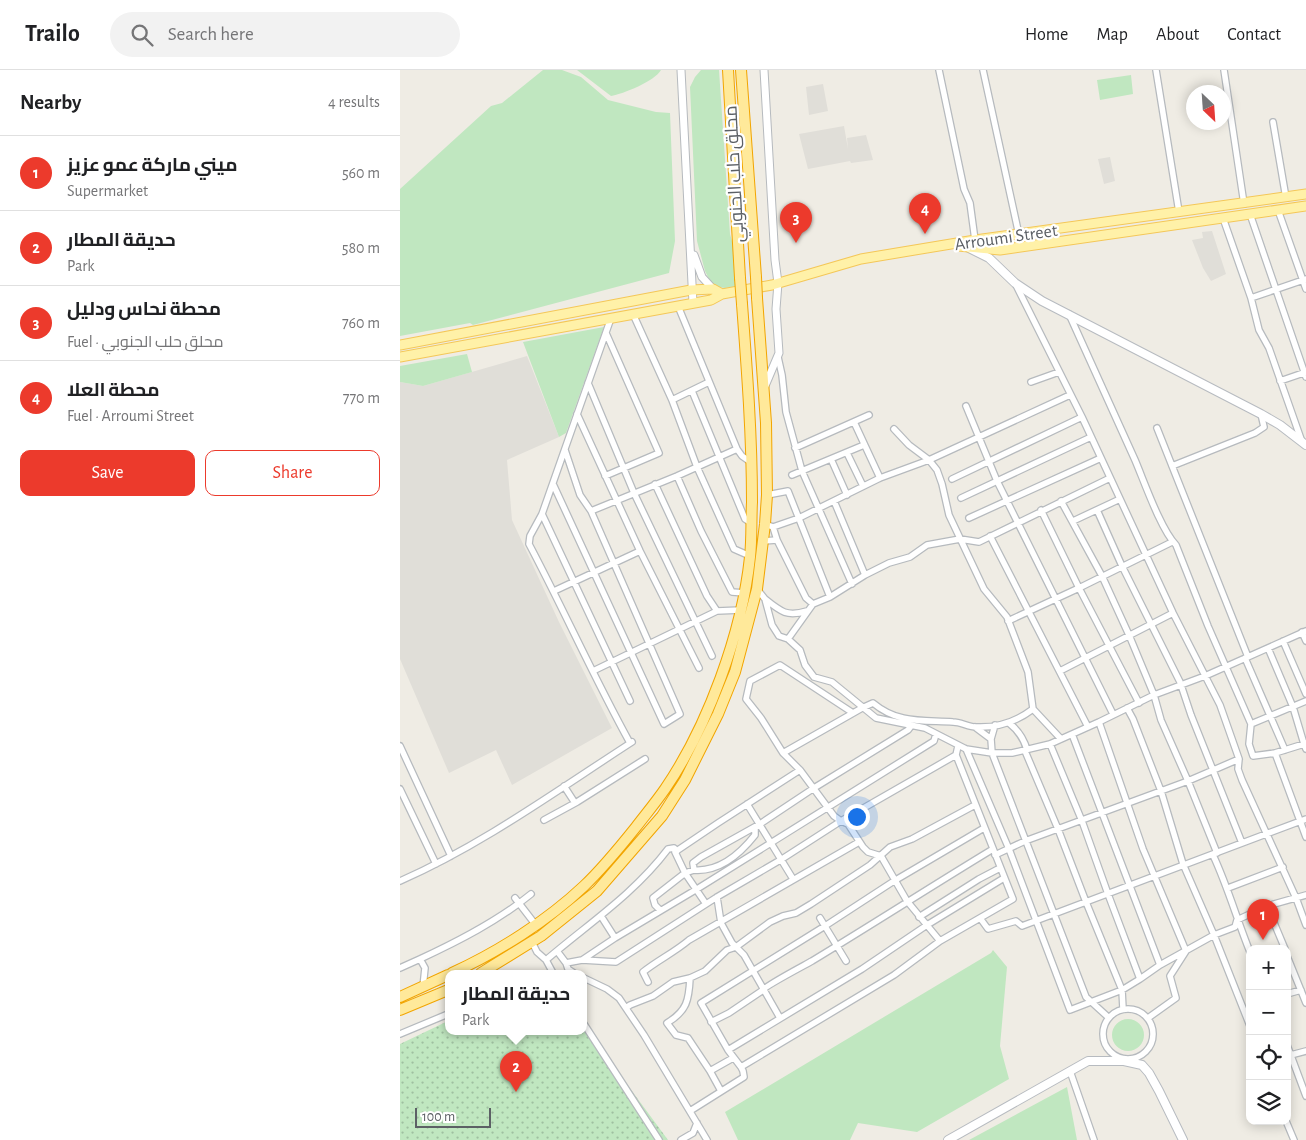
<!DOCTYPE html>
<meta charset="utf-8">
<style>
body{margin:0;font-family:"Alegreya Sans",Cairo,sans-serif;background:#f2f2f2;color:#202124}
.controls{position:absolute;right:15px;bottom:15px;display:grid;overflow:hidden;border-radius:10px;box-shadow:0 2px 12px #0003}
.controls button{width:45px;height:45px;display:grid;place-items:center;padding:0;border:0;border-bottom:1px solid #e0e0e0;background:#fff;color:#202124;font:25px sans-serif}
.compass{position:absolute;left:786px;top:15px;width:45px;height:45px;border-radius:50%;background:#fff;box-shadow:0 2px 12px #0003;rotate:155deg}
.scale{position:absolute;left:15px;bottom:12px;width:76px;box-sizing:border-box;padding-left:5px;border:2px solid #5c6065;border-top:0;font-size:14px;line-height:18px;white-space:nowrap;color:#5c6065;-webkit-text-stroke:4px #fff;paint-order:stroke}
.you{position:absolute;left:456px;top:746px;width:18px;height:18px;margin:-12px;border:4px solid #fff;border-radius:50%;background:#1a73e8;box-shadow:0 0 0 8px #1a73e833}
.badge{display:grid;place-items:center;width:32px;height:32px;border-radius:50%;background:#ec3a2c;color:#fff;font-size:16px;font-weight:700}
.pin{position:absolute;translate:-50% -41px;filter:drop-shadow(0 1px 2px #0008)}
.pin::after{content:'';position:absolute;top:26px;width:18px;height:15px;background:inherit;clip-path:polygon(0 0,100% 0,50% 100%)}
.popup{position:absolute;left:45px;top:900px;width:142px;height:65px;box-sizing:border-box;display:grid;place-content:center;border-radius:10px;background:#fff;filter:drop-shadow(0 1px 4px #0005);font-size:16px;white-space:nowrap;color:#757577}
.popup b{font-size:19px;color:#202124}
.popup::after{content:'';position:absolute;left:50%;top:100%;margin-left:-10px;border:10px solid transparent;border-top-color:#fff}
.list{margin:0;padding:0;list-style:none}
h2{display:flex;justify-content:space-between;align-items:center;height:65px;margin:0;padding:0 20px;font-size:21px}
h2 small{font-size:16px;font-weight:400;color:#757577}
.list li{display:grid;grid-template-columns:32px 1fr auto;gap:15px;align-items:center;box-sizing:border-box;height:75px;padding:0 20px;border-top:1px solid #e0e0e0}
.list b{display:block;font-size:19px;white-space:nowrap}
.list p{margin:0;font-size:16px;white-space:nowrap;color:#757577}
.list em{font-size:16px;font-style:normal;color:#757577}
.actions{display:flex;gap:10px;padding:15px 20px}
.actions a{flex:1;padding:11px 0;border:1px solid #ec3a2c;border-radius:10px;text-align:center;font-size:18px;color:#ec3a2c}
.actions .main{background:#ec3a2c;color:#fff}
.icon{flex:none;width:28px;height:28px;fill:none;stroke:currentColor;stroke-width:2;stroke-linecap:round;stroke-linejoin:round}
.map{position:relative;flex:none;width:906px;height:1070px;overflow:hidden}
header{display:flex;align-items:center;gap:30px;box-sizing:border-box;height:70px;padding:0 25px;background:#fff;border-bottom:1px solid #e0e0e0}
header strong{font-size:24px}
nav{display:flex;gap:28px;margin-inline-start:auto;font-size:18px}
.search{width:350px;height:45px;background:#f2f2f2;display:flex;align-items:center;gap:12px;box-sizing:border-box;padding:0 18px;border-radius:28px;color:#757577;font-size:19px}
main{display:flex}
aside{flex:1;background:#fff}
.map>svg:first-child{display:block}
</style>
<header>
<strong>Trailo</strong>
<div class="search"><svg class="icon" aria-label="search" viewBox="0 0 24 24"><circle cx="10" cy="10" r="6"/><path d="M15 15l6 6"/></svg>Search here</div>
<nav><a>Home</a><a>Map</a><a>About</a><a>Contact</a></nav>
</header>
<main>
<aside>
<h2>Nearby<small>4 results</small></h2>
<ul class="list">
<li><span class="badge">1</span><div><b>ميني ماركة عمو عزيز</b><p>Supermarket</p></div><em>560 m</em></li>
<li><span class="badge">2</span><div><b>حديقة المطار</b><p>Park</p></div><em>580 m</em></li>
<li><span class="badge">3</span><div><b>محطة نحاس ودليل</b><p>Fuel · محلق حلب الجنوبي</p></div><em>760 m</em></li>
<li><span class="badge">4</span><div><b>محطة العلا</b><p>Fuel · Arroumi Street</p></div><em>770 m</em></li>
</ul>
<div class="actions"><a class="main">Save</a><a>Share</a></div>
</aside>
<div class="map">
<svg width="906" height="1070" viewBox="0 0 906 1070">
<defs>
<pattern id="park-dots" width="8" height="8" patternUnits="userSpaceOnUse" patternTransform="scale(1.25)"><rect width="8" height="8" fill="#c0e7c0"/><path d="M2 2h.1M6 6h.1" fill="none" stroke="#9fbfa0" stroke-width="1.8" stroke-linecap="round"/></pattern>
</defs>
<rect width="100%" height="100%" fill="#efece4"/>
<path fill="#e0ded8" d="M423 14 428 41 409 45 406 17Z
M444 56 448 79 447 68 466 65 473 90 451 93 450 91 408 99 399 64Z
M710 87 715 111 704 114 698 89Z
M812 161 826 204 811 211 803 198 792 170 803 168 802 162Z
M127 286 159 367 107 390 112 450 159 552 212 658 112 715 96 680 49 703 0 589V312L23 316Z"/>
<path fill="#c0e7c0" d="M143 0H162L181 7 208 30 256 42 270 43 275 171 269 203 73 255 70 253 0 266V119L91 36 102 33Z
M177 0H261C255 11 223 24 211 26Z
M301 0H319L330 164 334 178 336 217 325 218 317 217 310 211 305 201 297 171 290 17 295 7Z
M731 5 733 24 700 30 697 10Z
M204 257 166 363 159 367 123 272Z
M67 284 72 302 23 316 0 312V296Z
M593 880 607 897 600 976 609 1009 517 1062 458 1053 450 1070H338L325 1042 591 883Z
M712 965a16 16 0 1 1 32 0a16 16 0 1 1-32 0Z
M667 1017 677 1070H569Z"/>
<path fill="url(#park-dots)" d="M48 951V961H184V956L268 1070H0V974Z"/>
<g fill="none" stroke-linecap="round" stroke-linejoin="round">
<defs>
<path id="minor" d="M539 0 564 119 570 133 575 170
M583 0 619 165
M756 0 779 142
M824 0 844 134
M873 52 886 128
M878 140 906 219
M850 144 906 307
M823 148 851 228 859 260 869 278 902 372
M616 215 682 347 773 543 820 635 839 689 838 699 842 710 896 828 906 855
M851 228 906 209
M278 236 337 379 342 386 352 393
M233 244 272 330 297 397 334 479 350 486
M669 244C691 292 713 341 735 390 744 411 761 460 776 475L808 556 851 654 849 674 853 686 875 683 904 674 906 679
M211 248 142 444 130 466 129 474C164 540 194 608 230 673
M378 287 382 305 386 342 402 401 452 514
M880 311 906 302
M631 312 659 302
M188 313 234 423 312 586
M292 321 345 449 351 453
M272 330 309 312
M566 336 597 411 713 644
M177 344 240 481 299 598
M454 352 480 408
M757 358 848 587
M494 359 509 375 529 390 537 400 542 414 549 445 584 519 607 547 628 602 633 639 661 669
M395 378 469 345
M447 383 463 416
M431 389 447 425
M772 396 855 363 864 357 861 344
M392 405 464 375
M205 406 259 383 206 263
M277 406 301 461 332 522 345 523
M552 409 682 347
M153 414 264 654 280 644 191 441 180 425 165 380
M255 414 307 526 317 541
M367 425 388 421 430 527
M561 428 691 367
M434 431 465 505
M661 431 702 506 729 565 754 625 761 650 788 711 817 783
M641 440 679 518 739 633
M697 440 722 496 780 612 791 645 842 773
M191 441 277 406 337 379
M142 444 230 631
M569 448 701 388
M673 451 720 429
M365 454 373 457 399 448 480 408 529 390 670 325
M373 457 377 470
M590 466 688 657
M363 471 377 470 406 528 413 534
M357 519 365 529 372 555 379 566 388 569 400 580 405 595 414 607 432 612 476 648 525 658 566 679 592 683H612L650 674 699 652 754 625 805 606 906 561
M154 521 240 481
M365 529C381 542 387 547 407 541
M608 551 679 518 772 472
M902 562 906 571
M388 569 413 534 430 527 465 505 489 493 510 487 527 475 560 469 579 472 710 408
M883 571 906 624
M868 578 893 637 904 674 906 673
M845 588 885 680
M193 601 317 541 341 540
M660 601 773 543
M727 638 733 649 761 721 783 794 814 865 850 956
M453 643 380 595 350 611 346 629 361 648 383 683 400 700 434 746 441 751 448 754 463 777 468 782 481 786 507 831 540 871
M699 652 743 779 786 881 770 906 776 928 748 948
M609 653C618 660 624 669 627 680
M851 654 906 631
M595 655 591 669 592 683 686 927 708 947
M575 657 591 669
M672 664 760 895
M650 674 682 751 708 824 740 909
M0 676 51 786
M566 679 609 779 670 940 722 920 740 909 760 895 814 865 835 857 837 850 867 836 906 825
M625 681 658 759 686 832 722 920 723 939
M383 683 462 638 473 633C498 654 523 650 553 652 561 652 568 657 576 657 597 658 616 652 633 639
M875 683 906 767
M164 716 175 733
M0 719 36 794
M347 734 393 809
M144 750 177 732 245 689
M595 785 625 771 788 711 839 689
M813 785C828 817 837 850 850 882
M294 800C320 802 340 784 355 765V757
M0 811C82 775 156 721 232 672
M828 818 883 797
M317 827 321 853 332 873 344 885 380 948
M115 828 135 854
M306 834 285 803 275 782 318 753 400 700
M867 836 885 879
M260 840 255 835 253 828 285 803 294 800 293 793 301 787 360 754 414 718 508 660 511 656
M201 846 215 868
M519 847 579 809 600 798
M420 848 446 891
M580 848 588 859 616 851 622 856 906 749
M132 872 137 882 146 890C188 854 234 824 268 779L274 778 277 781
M157 881 166 893 182 890 215 868 297 819 534 671 536 664
M887 886 906 933
M146 890 153 903
M182 890 216 892 317 827 382 789 441 751 556 685
M166 893 168 899 174 903
M0 898 20 889
M184 908 207 919 219 928 244 965 307 1070
M290 908C289 930 287 941 267 953L276 965 288 968 310 1001 321 1021
M248 912 243 902C258 890 275 882 289 870L459 772
M23 917 25 898 20 889C59 871 98 851 131 824
M887 924 901 920
M226 938 230 935 253 926 273 912 290 908 305 901 327 880 336 877 370 852 383 846 396 843 411 834 470 795 490 777 512 769 575 735
M703 964a25 25 0 1 1 50 0a25 25 0 1 1-50 0Z
M311 952 329 943 363 920C365 916 405 895 412 891 473 854 532 816 593 779
M184 954 259 1070
M0 964 48 944
M887 975 906 1026
M328 980 462 899 527 855 604 808
M887 986 906 981
M341 997 494 905 540 871 613 829 556 685 558 676
M310 1001 333 988
M670 1001 694 1070
M290 1041 344 1007 343 1001 341 997 328 980 301 933 425 856 494 811 584 758
M886 1051 894 1070
M281 1070 293 1063 297 1053"/>
<path id="tertiary" d="M281 0 293 233
M364 0 375 190 378 213 376 239 379 283 365 316
M294 185 302 207 313 219"/>
<path id="secondary" d="M569 178 589 188 615 213 642 231 861 344 880 355 906 375
M548 1070 688 991H724L742 995 749 1003 759 1021 783 1070"/>
<path id="primary" d="M558 176 600 180 906 136
M0 275 291 220 313 219 322 224
M0 287 311 230 322 224 372 215 461 189 575 170 906 124"/>
<path id="trunk" d="M328 0 340 208
M341 0 356 207
M52 903C98 882 147 851 184 816 203 798 220 777 236 757 246 744 256 732 265 719 308 656 342 563 350 487 352 469 351 450 352 432 352 366 347 300 342 234
M81 903 141 866 197 821 262 746 285 710 318 644 335 602 357 519 365 454 367 425 366 353 357 228
M0 927 48 905
M0 940 48 920"/>
</defs>
<use href="#minor" stroke="#b6babe" stroke-width="8"/>
<use href="#tertiary" stroke="#b6babe" stroke-width="9"/>
<use href="#secondary" stroke="#b7bbc0" stroke-width="10"/>
<use href="#primary" stroke="#f4c758" stroke-width="11"/>
<use href="#trunk" stroke="#f2a500" stroke-width="12"/>
<use href="#minor" stroke="#fff" stroke-width="5.5"/>
<use href="#tertiary" stroke="#fff" stroke-width="7"/>
<use href="#secondary" stroke="#fff" stroke-width="8"/>
<use href="#primary" stroke="#fff1a8" stroke-width="9"/>
<use href="#trunk" stroke="#ffe99a" stroke-width="10"/>
<defs>
<path id="trunk-bridge" d="M356 207 357 228
M340 208 342 234"/>
</defs>
<use href="#trunk-bridge" stroke="#f2a500" stroke-width="12" stroke-linecap="butt"/>
<use href="#trunk-bridge" stroke="#ffe99a" stroke-width="10"/>
</g>
<g text-anchor="middle" stroke-width="4.5" stroke-linejoin="round" paint-order="stroke">
<g font-size="18" fill="#5c6065" stroke="#fff">
<text transform="translate(334 104) rotate(-93)" y="6">محلق حلب الجنوبي</text>
<text transform="translate(606 167) rotate(-8)" y="6">Arroumi Street</text>
</g>
</g>
</svg>
<div class="controls">
<button>+</button>
<button>−</button>
<button><svg class="icon" aria-label="locate" viewBox="0 0 24 24"><circle cx="12" cy="12" r="6"/><path d="M12 2v4M12 18v4M2 12h4M18 12h4"/></svg></button>
<button><svg class="icon" aria-label="layers" viewBox="0 0 24 24"><path d="M12 4l9 5-9 5-9-5zM3 14l9 5 9-5"/></svg></button>
</div>
<svg class="compass" viewBox="-18 -18 36 36"><path d="M0-13l5 13h-10z" fill="#e53935"/><path d="M0 13l5-13h-10z" fill="#757577"/></svg>
<div class="scale">100 m</div>
<div class="you"></div>
<div class="pin badge" style="left:863px;top:870px">1</div>
<div class="pin badge" style="left:116px;top:1022px">2</div>
<div class="popup"><b>حديقة المطار</b>Park</div>
<div class="pin badge" style="left:396px;top:173px">3</div>
<div class="pin badge" style="left:525px;top:164px">4</div>
</div>
</main>
